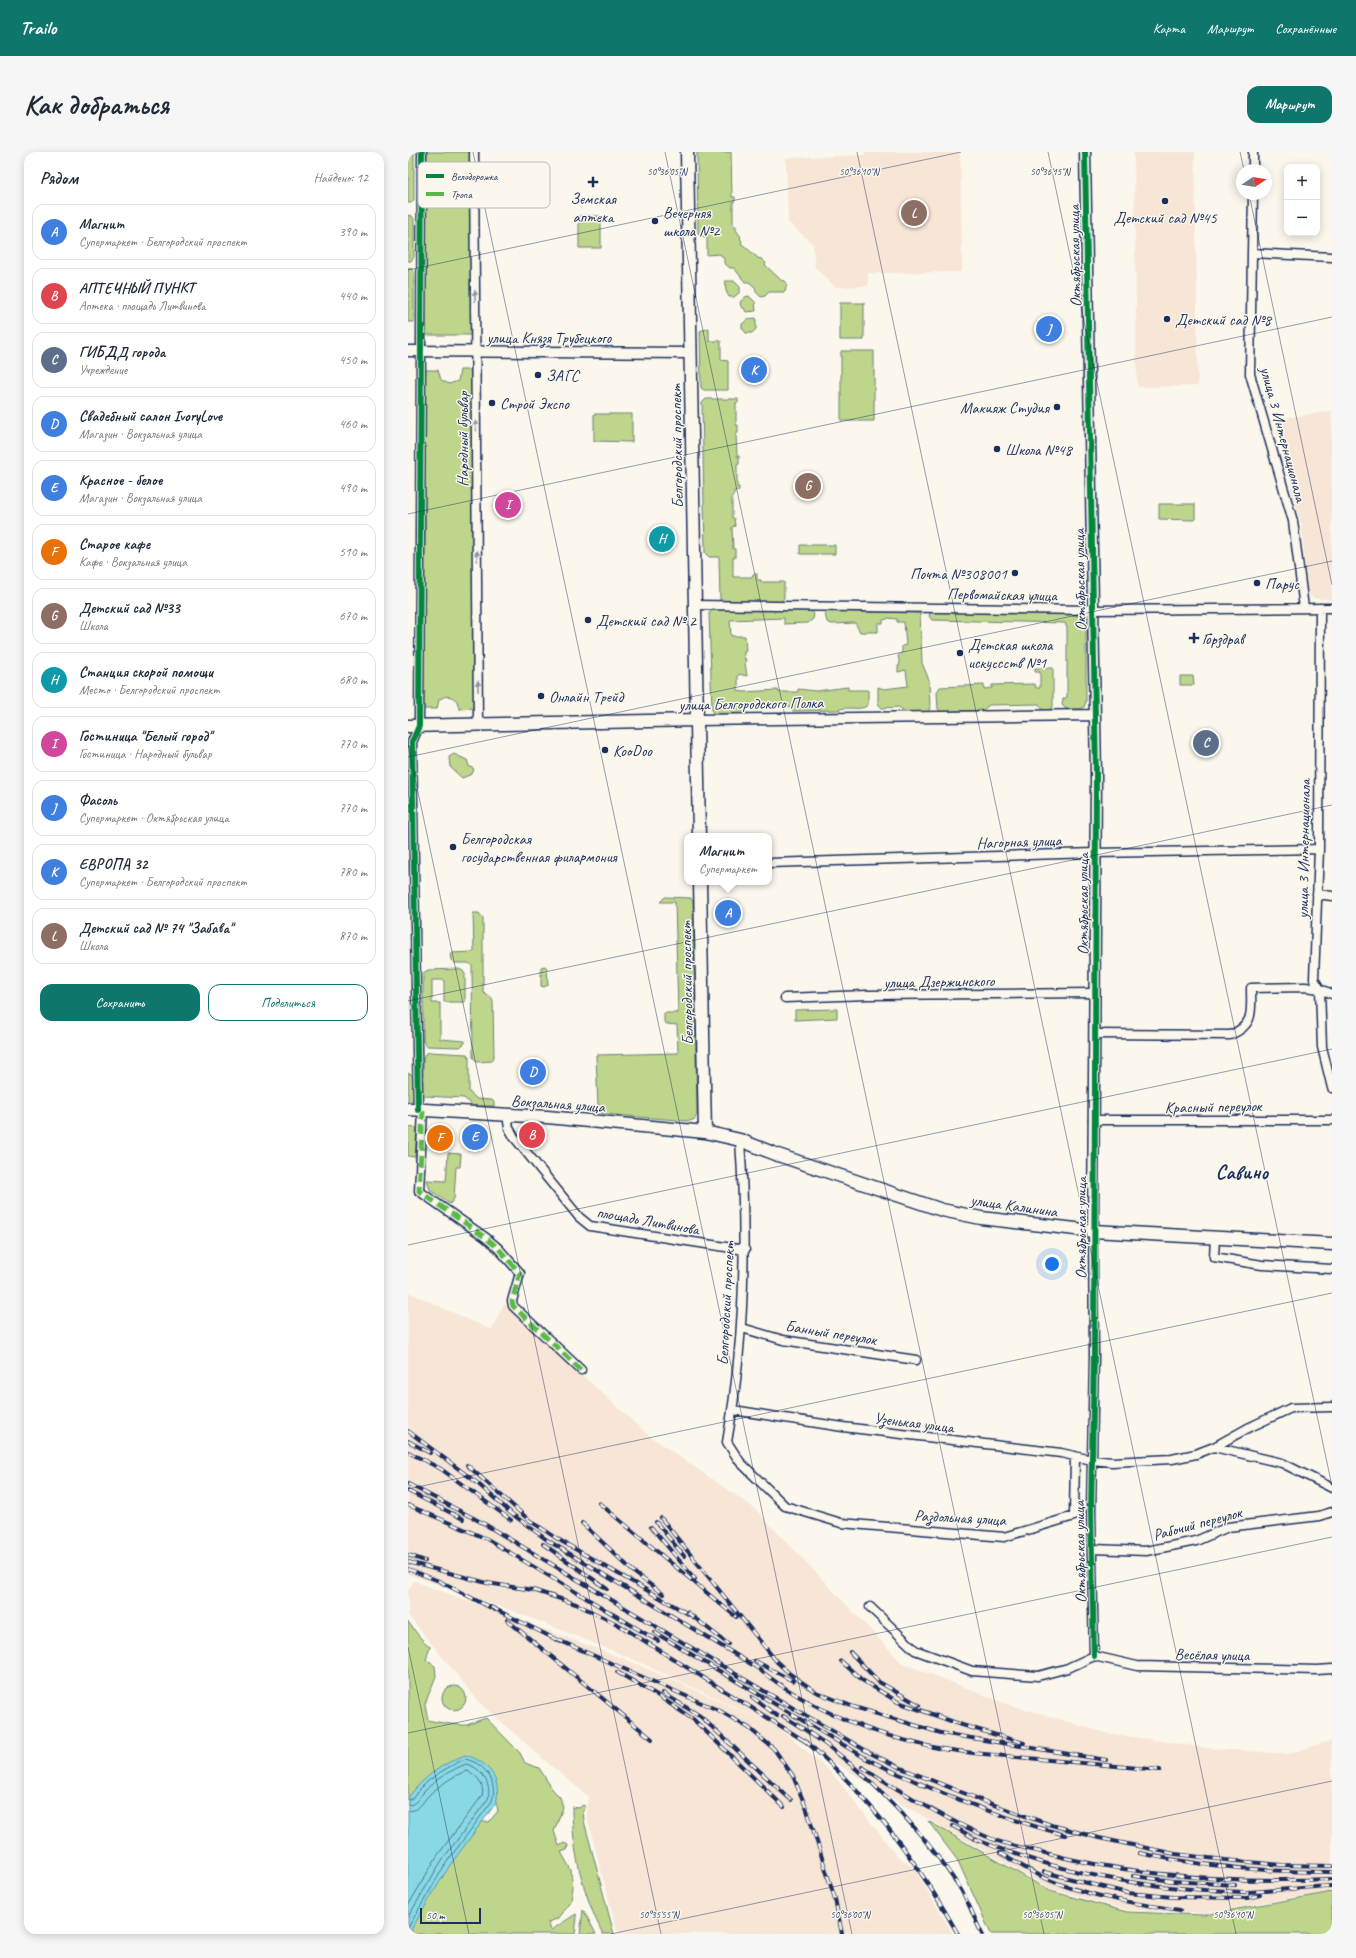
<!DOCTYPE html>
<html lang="ru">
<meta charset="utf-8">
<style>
body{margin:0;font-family:Caveat,sans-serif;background:#f6f6f7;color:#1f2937}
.controls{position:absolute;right:12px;top:12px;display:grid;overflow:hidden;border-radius:8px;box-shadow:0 2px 10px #0003}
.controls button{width:36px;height:36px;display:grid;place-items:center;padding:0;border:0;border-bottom:1px solid #e0e1e3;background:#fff;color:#1f2937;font:20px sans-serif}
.compass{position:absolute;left:828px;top:12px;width:36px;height:36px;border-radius:50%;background:#fff;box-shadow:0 2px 10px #0003;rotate:78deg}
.scale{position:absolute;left:12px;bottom:10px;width:61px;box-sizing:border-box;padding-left:4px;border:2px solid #1b2f5e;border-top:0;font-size:11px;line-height:14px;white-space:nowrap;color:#1b2f5e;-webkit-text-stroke:3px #fbf7ec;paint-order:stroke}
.you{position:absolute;left:644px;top:1112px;width:14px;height:14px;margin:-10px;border:3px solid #fff;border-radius:50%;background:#1a73e8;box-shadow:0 0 0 6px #1a73e833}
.badge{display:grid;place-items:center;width:26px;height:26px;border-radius:50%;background:#0f766e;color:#fff;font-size:13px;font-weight:700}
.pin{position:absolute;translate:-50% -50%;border:2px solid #fff;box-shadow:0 1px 4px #0006}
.popup{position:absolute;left:276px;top:681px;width:88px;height:52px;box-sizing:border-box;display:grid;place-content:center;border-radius:8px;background:#fff;filter:drop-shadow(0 1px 3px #0005);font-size:13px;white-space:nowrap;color:#747a83}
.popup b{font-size:15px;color:#1f2937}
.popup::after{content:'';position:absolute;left:50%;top:100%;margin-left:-8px;border:8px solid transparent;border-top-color:#fff}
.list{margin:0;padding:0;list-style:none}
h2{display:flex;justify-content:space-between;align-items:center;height:52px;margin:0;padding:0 16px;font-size:17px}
h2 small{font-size:13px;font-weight:400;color:#747a83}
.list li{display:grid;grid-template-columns:26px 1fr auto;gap:12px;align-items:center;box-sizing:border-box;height:56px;margin:0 8px 8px;padding:0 8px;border:1px solid #e0e1e3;border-radius:12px}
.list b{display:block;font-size:15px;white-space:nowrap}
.list p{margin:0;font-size:13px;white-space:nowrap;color:#747a83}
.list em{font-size:13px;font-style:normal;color:#747a83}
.actions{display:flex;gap:8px;padding:12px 16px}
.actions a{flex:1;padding:9px 0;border:1px solid #0f766e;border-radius:12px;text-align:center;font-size:14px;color:#0f766e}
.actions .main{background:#0f766e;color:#fff}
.map{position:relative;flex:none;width:924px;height:1782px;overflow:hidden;border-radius:12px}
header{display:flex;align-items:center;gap:24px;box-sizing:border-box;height:56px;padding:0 20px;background:#0f766e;color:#fff}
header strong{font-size:19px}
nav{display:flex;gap:22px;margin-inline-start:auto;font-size:14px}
.intro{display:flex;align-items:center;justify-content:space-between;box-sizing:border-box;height:96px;padding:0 24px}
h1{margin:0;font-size:28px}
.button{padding:10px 18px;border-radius:12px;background:#0f766e;color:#fff;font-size:14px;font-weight:700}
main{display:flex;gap:24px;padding:0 24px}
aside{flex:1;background:#fff;border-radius:12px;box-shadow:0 2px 10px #0003}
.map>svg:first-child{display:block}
</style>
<header>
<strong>Trailo</strong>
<nav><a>Карта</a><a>Маршрут</a><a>Сохранённые</a></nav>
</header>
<div class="intro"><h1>Как добраться</h1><a class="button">Маршрут</a></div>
<main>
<aside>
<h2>Рядом<small>Найдено: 12</small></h2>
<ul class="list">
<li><span class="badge" style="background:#3f7fe0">A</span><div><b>Магнит</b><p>Супермаркет · Белгородский проспект</p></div><em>390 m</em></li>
<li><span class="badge" style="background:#e0444e">B</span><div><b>АПТЕЧНЫЙ ПУНКТ</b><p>Аптека · площадь Литвинова</p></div><em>440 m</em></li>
<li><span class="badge" style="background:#5c6f8a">C</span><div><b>ГИБДД города</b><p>Учреждение</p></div><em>450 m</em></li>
<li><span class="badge" style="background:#3f7fe0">D</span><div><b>Свадебный салон IvoryLove</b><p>Магазин · Вокзальная улица</p></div><em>460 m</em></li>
<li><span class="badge" style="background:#3f7fe0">E</span><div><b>Красное - белое</b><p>Магазин · Вокзальная улица</p></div><em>490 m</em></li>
<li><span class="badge" style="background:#e8710a">F</span><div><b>Старое кафе</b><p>Кафе · Вокзальная улица</p></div><em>510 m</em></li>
<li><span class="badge" style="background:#8d6e63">G</span><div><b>Детский сад №33</b><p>Школа</p></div><em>670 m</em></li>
<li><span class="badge" style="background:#0f9aa8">H</span><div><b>Станция скорой помощи</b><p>Место · Белгородский проспект</p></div><em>680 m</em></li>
<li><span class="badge" style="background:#d1479c">I</span><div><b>Гостиница &quot;Белый город&quot;</b><p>Гостиница · Народный бульвар</p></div><em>770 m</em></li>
<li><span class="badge" style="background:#3f7fe0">J</span><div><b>Фасоль</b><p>Супермаркет · Октябрьская улица</p></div><em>770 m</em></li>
<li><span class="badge" style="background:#3f7fe0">K</span><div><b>ЕВРОПА 32</b><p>Супермаркет · Белгородский проспект</p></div><em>780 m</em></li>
<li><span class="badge" style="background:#8d6e63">L</span><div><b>Детский сад № 74 &quot;Забава&quot;</b><p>Школа</p></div><em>870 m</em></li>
</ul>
<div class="actions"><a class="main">Сохранить</a><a>Поделиться</a></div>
</aside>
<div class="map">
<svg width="924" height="1782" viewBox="0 0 924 1782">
<rect width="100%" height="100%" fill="#fbf7ec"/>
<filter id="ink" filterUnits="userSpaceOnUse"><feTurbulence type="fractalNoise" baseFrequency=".025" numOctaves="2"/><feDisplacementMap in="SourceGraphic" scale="8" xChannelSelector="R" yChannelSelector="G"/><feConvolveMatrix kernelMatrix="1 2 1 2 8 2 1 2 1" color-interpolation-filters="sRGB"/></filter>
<g filter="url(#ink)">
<path fill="#f7e5d6" d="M457 0H552L554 120 460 121V134L427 135 407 115 405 92 380 70 378 6 457 3Z
M726 0H787L790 234 729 235Z
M924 259V448L906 446 902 444 899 440 894 373 883 337 886 328 869 267Z
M0 1140 83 1178 96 1152 240 1283 346 1356 494 1511 596 1551 697 1581 800 1596 880 1602 924 1588V1739L796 1761 720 1758 643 1737 497 1654 372 1577 424 1621 489 1704 506 1716 545 1782H210L179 1665 180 1644 142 1613 72 1551 0 1463V1439L6 1429 217 1507 368 1574 218 1504 118 1464 0 1422Z"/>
<path fill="#bed58c" stroke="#6c8275" d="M0 0H6V48L3 51H0Z
M14 0H65L67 183H14Z
M289 0H323L324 45H327V49L325 50V74H328V78L333 85 332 86 334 89 333 91 351 107 352 106 358 111 357 113 374 129 376 128 379 131 377 140H361L357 144 353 145 348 140 347 135 341 130H337L326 116H322L316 111V107L312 102 299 103V86L290 82Z
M0 63 4 64 6 67V105L3 109H0Z
M171 64H193V96H171Z
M0 116 4 117 6 120V170H0Z
M317 129H326L332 135V140L326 145H321L318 139Z
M341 144 347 150 348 159 338 160 336 156 333 155 332 150 337 145Z
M432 151H456V188H432Z
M348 166V177L344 181H338L334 176V172L337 170 339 167Z
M301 176V189H313V208L320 209V238H296L293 236 292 179Z
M433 199H466V269H433Z
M13 218H30L33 228 41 232 50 229 52 218H64L66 556 51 557 49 549C43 543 37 543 31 548L29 557H11Z
M298 247H330V251H328V273H330V281L328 282 329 304H331V312L329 313V335H331V339H326V343L324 344V366H326L327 374 324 375 325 397H327V406H325V425H344L345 422H349V428H353V430H376V446L372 450H312L311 405H301L297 401 294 251Z
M186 262H224V290L186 289Z
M751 352H787V368L751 367Z
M392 393H427V402H392Z
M305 457H398L403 458 406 462 405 467 400 471 376 472V466L322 468 323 484H337L338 499 336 500V507H338L337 511 339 524 331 522 330 524V539L336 540 370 538V540H390V537L408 539 440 535V538H460V553C452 560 439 553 430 558L385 559 381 554H339L338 561 335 563H306L304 559 301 461Z
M420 459 512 461 514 511 521 528 522 556 520 560 499 561 491 555 474 556 470 552V535L476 537 500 534 498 518 490 520V514L492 513 490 504 494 500V494L498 493 496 470H489V467L479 466V467L475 468V471H470V480H452L447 471 424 472 419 470 417 462Z
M523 459 675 463 678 467V550L676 555 672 557H658L654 553 655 547 659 545V476L657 471 524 468 521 464Z
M627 516H645V554L642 558H635L631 552 581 553 575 558 533 560 530 557 529 540 532 535 576 533V537L584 536V533L627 532 628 536H632V520H627Z
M772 524H785L786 533H772Z
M46 602 59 608 61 614 66 617 64 622 54 626 42 615 41 605Z
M257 745 283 746 285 750 289 961 287 967 282 969 195 962 191 960 190 956 188 903 270 901 269 873 259 872 256 870V861H270L267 750H252Z
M65 761H71L75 766V839L77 842 83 845 85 849 86 905 84 909 69 910 65 905 64 814 61 811H46L43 808 42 801 66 800Z
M137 814 139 816 140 833 136 835 133 834V815Z
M51 817 55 819 57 822V850H36V828H24V851H32V887L57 889V891L52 895 18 894 15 889V821L20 818Z
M429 857V866L387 868V858Z
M21 900 59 902 61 905V940L69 947 84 948 86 950V954H65L56 946 17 944 15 940V906L17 902Z
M0 921 5 924 6 947 0 951Z
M0 975 9 976 7 1005 0 1004Z
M40 1001 53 1002 52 1015H48L46 1047 42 1052 22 1038 19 1028 38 1029Z
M0 1470C7 1478 13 1489 22 1494L18 1508 27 1514 28 1524 17 1552 20 1568C27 1570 53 1574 59 1573 65 1571 71 1568 78 1566L112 1601 117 1611 131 1616 145 1638 152 1645 155 1655 146 1679 151 1694 156 1691 160 1693 159 1698 153 1700 163 1718 165 1735 163 1749 149 1767 140 1770 143 1778 168 1762 169 1765 167 1782H1L22 1738 73 1670H81L90 1659 89 1654 85 1648 0 1654Z
M34 1546a12 12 0 1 1 24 0a12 12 0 1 1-24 0Z
M175 1653 178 1655 175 1659 176 1669 206 1782H195C175 1743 164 1698 164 1655L171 1656Z
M520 1669 642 1739 719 1760 796 1763 924 1740V1782H583L550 1709Z
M175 1758 176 1759 188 1782H172Z"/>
<path fill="#89d9e5" stroke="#5d95af" d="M57 1603C80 1609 94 1627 88 1651L42 1713 4 1776V1782H0V1646C14 1626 34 1612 57 1603Z"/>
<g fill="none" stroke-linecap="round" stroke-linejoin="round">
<path stroke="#477394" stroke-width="1" d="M0 1648C7 1647 8 1640 13 1636 25 1623 42 1614 57 1607 77 1611 90 1630 84 1649L38 1711 1 1774 0 1780
M0 1653C9 1653 10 1645 16 1640 26 1628 43 1618 58 1612 73 1615 84 1632 80 1647L34 1708 0 1765
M0 1659C12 1659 14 1650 21 1643 32 1633 45 1624 58 1619 69 1621 77 1634 74 1644L29 1704 0 1754"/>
<defs>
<path id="minor" d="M66 0 70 573
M845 18V0
M845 42 842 222 885 369 896 456
M844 101 924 105
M287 453 685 458 924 456
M912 456 911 697 906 827 912 837 914 895 924 936
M361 711 687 701 911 697
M909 742 924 744
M377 846 459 843 686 841
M686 882 822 883C847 873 843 859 843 836L897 835 912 837 924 842
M10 958 4 590 11 574 14 0
M15 958 11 1039 77 1085 90 1096 112 1121 104 1149 105 1154 173 1218
M99 963 101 976 106 985 171 1065 182 1074 337 1098
M685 968H924
M332 988C339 1090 337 1189 319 1290L332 1310 377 1354 433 1371 596 1385 666 1364 667 1304
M685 1079 686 1204 683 1359 686 1504
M807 1086 806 1105 854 1113 924 1117
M334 1176 375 1188 508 1208
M325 1258 435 1275 653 1301 684 1308 704 1310 764 1307 788 1302 806 1295 840 1276 883 1256 924 1255
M806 1295 874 1311 924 1336
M685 1397 738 1399 788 1389 820 1375 911 1364 924 1360
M462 1455 507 1498 564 1519 630 1524 660 1516 686 1504
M686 1504 729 1514 909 1518 924 1517"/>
<path id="tertiary" d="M677 0 688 623 685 1079
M0 199 283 201
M289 568 686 563"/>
<path id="secondary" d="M279 0 291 684
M0 574 289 568
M292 730 297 980
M0 957 139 965 297 980 332 988 370 1003 534 1058 573 1066 685 1079 924 1092"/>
</defs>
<use href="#minor" stroke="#1b2f5e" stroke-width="11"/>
<use href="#tertiary" stroke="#1b2f5e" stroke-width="13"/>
<use href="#secondary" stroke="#1b2f5e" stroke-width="15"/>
<use href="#minor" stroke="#fbf7ec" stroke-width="8"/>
<use href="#tertiary" stroke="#fbf7ec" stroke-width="10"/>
<use href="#secondary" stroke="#fbf7ec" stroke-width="12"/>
<defs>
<path id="rail" d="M0 1279 68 1330 102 1360
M0 1289 22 1301
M0 1300 33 1317 103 1368
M59 1313 121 1368 153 1389 282 1463
M0 1332 73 1370 356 1539 462 1601 493 1616 578 1650 640 1672 691 1686 767 1702 817 1708 874 1713 924 1714
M0 1339 55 1367
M191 1351 328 1465
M0 1353 79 1387 250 1489
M100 1359 139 1388 348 1515C403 1559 471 1586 540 1598
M253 1366 369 1510 382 1522 408 1540 446 1555 533 1581 698 1608
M248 1370 276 1404
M174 1371 228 1422 255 1442
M243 1375 287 1427
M135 1392 199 1437
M0 1403 17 1409
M0 1410 79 1431 125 1438 168 1452 211 1473 400 1591
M0 1417 31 1429 87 1458
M83 1455 153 1490
M279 1460 320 1492
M99 1468 244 1587
M246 1480 459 1607C523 1638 589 1665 657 1683
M148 1487 312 1559 341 1576 366 1597 385 1624 399 1658 427 1747 434 1782
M442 1500 471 1530 511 1553
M347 1509 385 1529
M433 1509 454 1528 490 1550 554 1573 616 1591
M209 1520 249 1543 286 1568 376 1655
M255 1541 292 1564 383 1648
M344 1545 369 1564
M375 1564C445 1605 505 1666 550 1733 560 1748 566 1766 574 1782
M396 1588C459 1641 510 1710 550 1782
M535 1597 565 1601 752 1618
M454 1615C495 1641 538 1668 584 1687 599 1693 617 1696 633 1700 728 1725 826 1731 924 1727
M545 1674 571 1689
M567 1687C640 1717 717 1733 797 1738 811 1738 825 1740 839 1740 867 1739 896 1735 924 1734
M592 1701C610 1712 629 1724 649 1731 689 1746 730 1752 772 1758
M731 1701C795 1715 858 1720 924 1720
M636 1720 719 1741 765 1745 839 1746 852 1743
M725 1724 765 1729 827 1733"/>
</defs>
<use href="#rail" stroke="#1b2f5e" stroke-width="4"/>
<use href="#rail" stroke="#fbf7ec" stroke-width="2.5" stroke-dasharray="8" stroke-linecap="butt"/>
<path stroke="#58b947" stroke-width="5" stroke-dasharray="10 5" stroke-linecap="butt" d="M15 958 11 1039 77 1085 90 1096 112 1121 104 1149 105 1154 173 1218"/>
<defs>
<path id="cycleway" d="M677 0 688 623 686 1204 683 1359 686 1504
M10 958 4 590 11 574 14 0"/>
</defs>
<use href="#cycleway" stroke="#fbf7ec" stroke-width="8"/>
<use href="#cycleway" stroke="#00873e" stroke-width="6"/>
</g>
<defs><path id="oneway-solid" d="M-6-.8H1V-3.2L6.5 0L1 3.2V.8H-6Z"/></defs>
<g fill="#8b93a5">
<use href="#oneway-solid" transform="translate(67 144) rotate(-91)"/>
<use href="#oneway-solid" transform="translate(68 274) rotate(-90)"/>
<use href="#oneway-solid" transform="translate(69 404) rotate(-90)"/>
<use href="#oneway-solid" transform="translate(70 534) rotate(-91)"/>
</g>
</g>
<path fill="none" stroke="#1b2f5e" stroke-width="1" stroke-opacity="0.45" d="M65 0 444 1782M257 0 636 1782M449 0 828 1782M640 0 924 1334M832 0 836 18M841 42 924 433M0 118 553 0M0 362 924 165M0 593 253 1782M0 605 924 409M0 849 924 653M0 1093 924 897M0 1337 924 1141M0 1495 61 1782M0 1581 924 1385M203 1782 924 1629"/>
<g fill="#1b2f5e" stroke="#fbf7ec" stroke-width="1.5">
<path d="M183 24h4v4h4v4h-4v4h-4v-4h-4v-4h4z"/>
<circle cx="757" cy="49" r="4"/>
<circle cx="247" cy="69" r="4"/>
<circle cx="759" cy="167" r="4"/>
<circle cx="130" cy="223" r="4"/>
<circle cx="84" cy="251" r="4"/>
<circle cx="649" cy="255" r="4"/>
<circle cx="589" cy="297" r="4"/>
<circle cx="607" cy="421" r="4"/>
<circle cx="849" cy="431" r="4"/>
<circle cx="180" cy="468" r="4"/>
<path d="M784 480h4v4h4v4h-4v4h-4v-4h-4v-4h4z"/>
<circle cx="552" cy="501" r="4"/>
<circle cx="133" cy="544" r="4"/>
<circle cx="197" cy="598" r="4"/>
<circle cx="45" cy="695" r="4"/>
</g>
<g text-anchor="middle" stroke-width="3" stroke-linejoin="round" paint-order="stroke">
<g font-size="16" fill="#1b2f5e" stroke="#fbf7ec" text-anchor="start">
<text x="185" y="52" text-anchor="middle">Земская<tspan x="185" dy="18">аптека</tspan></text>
<text x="255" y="66">Вечерняя<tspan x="255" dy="18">школа №2</tspan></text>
<text x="757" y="71" text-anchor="middle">Детский сад №45</text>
<text x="767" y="173">Детский сад №8</text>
<text x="138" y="229">ЗАГС</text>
<text x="92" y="257">Строй Экспо</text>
<text x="641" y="261" text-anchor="end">Макияж Студия</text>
<text x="597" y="303">Школа №48</text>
<text x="599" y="427" text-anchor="end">Почта №308001</text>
<text x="857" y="437">Парус</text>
<text x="188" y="474">Детский сад № 2</text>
<text x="794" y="492">Горздрав</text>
<text x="560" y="498">Детская школа<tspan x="560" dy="18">искуссств №1</tspan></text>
<text x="141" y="550">Онлайн Трейд</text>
<text x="205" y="604">KooDoo</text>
<text x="53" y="692">Белгородская<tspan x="53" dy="18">государственная филармония</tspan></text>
</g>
<g font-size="16" fill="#1b2f5e" stroke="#fbf7ec">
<text transform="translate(666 104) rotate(-91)" y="6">Октябрьская улица</text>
<text x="141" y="191">улица Князя Трубецкого</text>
<text transform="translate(876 282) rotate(75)" y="6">улица 3 Интернационала</text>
<text transform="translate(54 287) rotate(-90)" y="6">Народный бульвар</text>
<text transform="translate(268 294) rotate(-91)" y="6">Белгородский проспект</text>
<text transform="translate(671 428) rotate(-91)" y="6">Октябрьская улица</text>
<text transform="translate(594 442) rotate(1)" y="6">Первомайская улица</text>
<text transform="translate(343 551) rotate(-1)" y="6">улица Белгородского Полка</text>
<text transform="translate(611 689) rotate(-2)" y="6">Нагорная улица</text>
<text transform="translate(895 697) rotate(-89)" y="6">улица 3 Интернационала</text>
<text transform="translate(674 752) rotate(-90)" y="6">Октябрьская улица</text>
<text transform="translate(531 829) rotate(-1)" y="6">улица Дзержинского</text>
<text transform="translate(278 831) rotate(-91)" y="6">Белгородский проспект</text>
<text transform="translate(150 951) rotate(4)" y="6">Вокзальная улица</text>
<text transform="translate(805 954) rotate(-1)" y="6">Красный переулок</text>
<text transform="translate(606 1053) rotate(8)" y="6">улица Калинина</text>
<text transform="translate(240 1068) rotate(10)" y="6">площадь Литвинова</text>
<text transform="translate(672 1076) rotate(-90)" y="6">Октябрьская улица</text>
<text transform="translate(317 1151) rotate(-87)" y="6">Белгородский проспект</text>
<text transform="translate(423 1180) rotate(9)" y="6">Банный переулок</text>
<text transform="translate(506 1270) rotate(7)" y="6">Узенькая улица</text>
<text transform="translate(552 1365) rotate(3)" y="6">Раздольная улица</text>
<text transform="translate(789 1371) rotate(-15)" y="6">Рабочий переулок</text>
<text transform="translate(671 1400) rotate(-91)" y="6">Октябрьская улица</text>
<text transform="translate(804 1502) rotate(1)" y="6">Весёлая улица</text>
</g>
<g font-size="20" font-weight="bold" fill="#1b2f5e" stroke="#fbf7ec">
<text x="834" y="1027">Савино</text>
</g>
</g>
<rect x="10" y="10" width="132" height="46" rx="6" fill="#fbf7ec" stroke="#b8bbc1" stroke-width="1"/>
<rect x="18" y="22" width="18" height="4" fill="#00873e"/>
<rect x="18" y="40" width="18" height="4" fill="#58b947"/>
<g font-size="11" fill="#1b2f5e">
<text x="43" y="28">Велодорожка</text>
<text x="43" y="46">Тропа</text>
</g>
<g font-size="10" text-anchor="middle" fill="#1b2f5e" stroke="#fbf7ec" stroke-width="3" stroke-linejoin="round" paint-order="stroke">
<text x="259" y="23">50°36'05"N</text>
<text x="451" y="23">50°36'10"N</text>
<text x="642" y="23">50°36'15"N</text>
<text x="251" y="1766">50°35'55"N</text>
<text x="442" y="1766">50°36'00"N</text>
<text x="634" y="1766">50°36'05"N</text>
<text x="825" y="1766">50°36'10"N</text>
</g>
</svg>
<div class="controls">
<button>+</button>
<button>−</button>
</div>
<svg class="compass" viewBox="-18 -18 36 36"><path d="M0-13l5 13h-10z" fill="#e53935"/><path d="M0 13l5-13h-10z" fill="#747a83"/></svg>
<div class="scale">50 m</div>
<div class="you"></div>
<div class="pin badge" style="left:320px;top:761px;background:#3f7fe0">A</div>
<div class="popup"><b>Магнит</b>Супермаркет</div>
<div class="pin badge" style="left:124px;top:983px;background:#e0444e">B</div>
<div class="pin badge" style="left:798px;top:591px;background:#5c6f8a">C</div>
<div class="pin badge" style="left:125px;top:920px;background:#3f7fe0">D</div>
<div class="pin badge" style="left:67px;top:985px;background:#3f7fe0">E</div>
<div class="pin badge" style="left:32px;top:986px;background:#e8710a">F</div>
<div class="pin badge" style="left:400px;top:334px;background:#8d6e63">G</div>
<div class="pin badge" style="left:254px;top:387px;background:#0f9aa8">H</div>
<div class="pin badge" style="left:100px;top:353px;background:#d1479c">I</div>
<div class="pin badge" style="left:641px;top:177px;background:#3f7fe0">J</div>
<div class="pin badge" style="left:346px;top:218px;background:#3f7fe0">K</div>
<div class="pin badge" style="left:506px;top:61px;background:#8d6e63">L</div>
</div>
</main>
